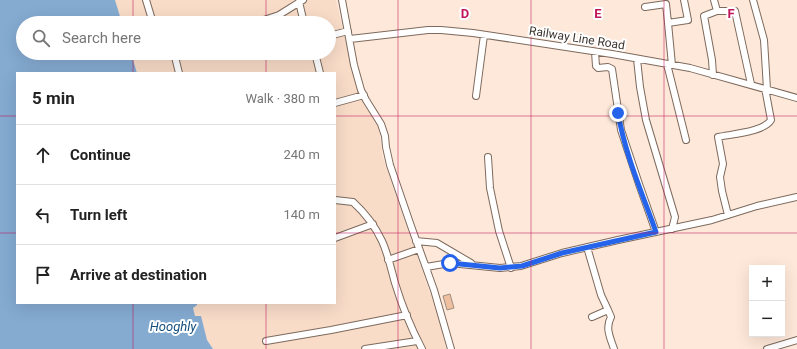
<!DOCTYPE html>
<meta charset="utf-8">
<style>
body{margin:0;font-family:Roboto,sans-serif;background:#f6f6f6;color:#222}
.controls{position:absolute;right:12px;bottom:12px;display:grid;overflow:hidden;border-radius:0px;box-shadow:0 4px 16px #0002}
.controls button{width:36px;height:36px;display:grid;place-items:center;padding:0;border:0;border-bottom:1px solid #e0e0e0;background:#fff;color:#222;font:20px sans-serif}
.stop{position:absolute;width:12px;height:12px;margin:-9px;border:3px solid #2563eb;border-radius:50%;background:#fff}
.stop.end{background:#2563eb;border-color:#fff;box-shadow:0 1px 4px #0008}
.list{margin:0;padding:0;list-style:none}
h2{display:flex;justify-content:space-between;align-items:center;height:52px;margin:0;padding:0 16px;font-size:17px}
h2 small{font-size:13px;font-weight:400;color:#767676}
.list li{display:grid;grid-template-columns:26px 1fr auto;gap:12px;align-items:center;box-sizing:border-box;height:60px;padding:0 16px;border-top:1px solid #e0e0e0}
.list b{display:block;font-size:15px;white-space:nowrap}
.list em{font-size:13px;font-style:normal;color:#767676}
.icon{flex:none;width:22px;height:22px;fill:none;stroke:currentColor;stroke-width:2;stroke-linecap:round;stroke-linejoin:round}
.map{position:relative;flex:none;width:797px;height:349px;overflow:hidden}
.search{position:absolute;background:#fff;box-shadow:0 4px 16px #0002;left:16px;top:16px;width:320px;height:44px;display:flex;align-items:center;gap:10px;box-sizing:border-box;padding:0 14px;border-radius:22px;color:#767676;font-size:15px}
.panel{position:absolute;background:#fff;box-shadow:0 4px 16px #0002;left:16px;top:72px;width:320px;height:232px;border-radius:0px}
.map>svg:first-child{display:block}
</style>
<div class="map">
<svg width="797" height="349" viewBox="0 0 797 349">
<rect width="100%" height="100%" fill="#fee8d9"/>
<path fill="#f8dcc8" d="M115 0H336L355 81 360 97 379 128 382 155 438 316 446 349H213L207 340 201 317H195L193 308 197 305V303H335V73H137L131 53H329V23H122Z"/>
<path fill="#85abd1" d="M0 0H115L122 23H23V53H131L137 73H17V303H197V305L193 308 195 316H201L207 340 213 349H0Z"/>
<path fill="#eec09f" stroke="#a08d7f" d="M450 294 454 308 447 310 443 296Z"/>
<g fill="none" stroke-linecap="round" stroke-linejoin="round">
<defs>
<path id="minor" d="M146 0 153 23
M342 0 354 65 361 90 366 100 381 124 385 136 386 147 390 165 411 226 434 290 451 349
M714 0 717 11
M753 0 764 40 767 89
M299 2 304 23
M645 7 666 4 668 23
M255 23 279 15 303 0
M329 36 348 31
M350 39 428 30H441L473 33 612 54 690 68 797 98
M595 52 596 66 598 68 608 67 612 69 621 130 639 184 656 232
M174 53 179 73
M315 53 320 73
M637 59 640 87 646 120 675 217 672 229
M667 64 686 140
M672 65 668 23 688 20 684 0
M713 75 712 60 704 16 717 11H735L751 84
M476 96 484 35
M335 103 364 95
M488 157 490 188 499 231 511 268
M335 200 353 202C365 213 375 226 382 241 388 254 391 269 395 283 402 306 411 328 422 349
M728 215 722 191 720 177 723 164 718 137C732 134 764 132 771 120L765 88
M335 238 373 224
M416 241 437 243 471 263
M587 247 601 295 608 310
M388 260 419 249
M426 267 450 263 500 268 521 266 562 253 618 240 712 220 757 206 797 197
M592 317 608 310 611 317C605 328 610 337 614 349
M266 341 331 330 407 315
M365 349 417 341
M767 349 797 340"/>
</defs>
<use href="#minor" stroke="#7d6a5d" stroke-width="8"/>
<use href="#minor" stroke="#fff" stroke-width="6"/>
</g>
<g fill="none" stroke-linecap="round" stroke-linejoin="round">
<path stroke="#2563eb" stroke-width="5" d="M450 263 500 268 522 266 562 253 656 232C642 193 625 154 618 113"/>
</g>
<path fill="none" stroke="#c2185b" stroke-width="1" stroke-opacity="0.55" d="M133 0V23M266 0V23M398 0V349M531 0V349M664 0V349M133 53V73M266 53V73M0 116H17M335 116H797M0 233H17M335 233H797M133 303V349M266 303V349"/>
<g text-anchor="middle" stroke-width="4" stroke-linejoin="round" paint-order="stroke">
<g font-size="12" fill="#3b332d" stroke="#fff">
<text transform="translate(577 38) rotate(9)" y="4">Railway Line Road</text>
</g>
<g font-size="13" font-style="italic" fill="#154f7f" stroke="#fff">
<text x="173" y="331">Hooghly</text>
</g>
</g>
<g font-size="13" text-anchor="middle" font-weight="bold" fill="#c2185b" stroke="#fff" stroke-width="4" stroke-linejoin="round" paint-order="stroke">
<text x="465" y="18">D</text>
<text x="598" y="18">E</text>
<text x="731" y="18">F</text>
</g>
</svg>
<div class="controls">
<button>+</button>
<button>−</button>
</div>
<div class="stop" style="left:450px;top:263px"></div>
<div class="stop end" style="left:618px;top:113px"></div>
<div class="search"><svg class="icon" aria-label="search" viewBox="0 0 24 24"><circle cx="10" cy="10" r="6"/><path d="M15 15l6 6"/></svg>Search here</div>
<section class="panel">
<h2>5 min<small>Walk · 380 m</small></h2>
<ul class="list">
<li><svg class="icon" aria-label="ahead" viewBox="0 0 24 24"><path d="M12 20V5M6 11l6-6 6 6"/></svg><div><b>Continue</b></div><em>240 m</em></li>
<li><svg class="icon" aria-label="left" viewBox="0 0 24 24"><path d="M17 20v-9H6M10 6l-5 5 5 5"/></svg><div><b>Turn left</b></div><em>140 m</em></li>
<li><svg class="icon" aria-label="arrive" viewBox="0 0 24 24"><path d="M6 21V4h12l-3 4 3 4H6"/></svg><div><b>Arrive at destination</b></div></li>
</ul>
</section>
</div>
